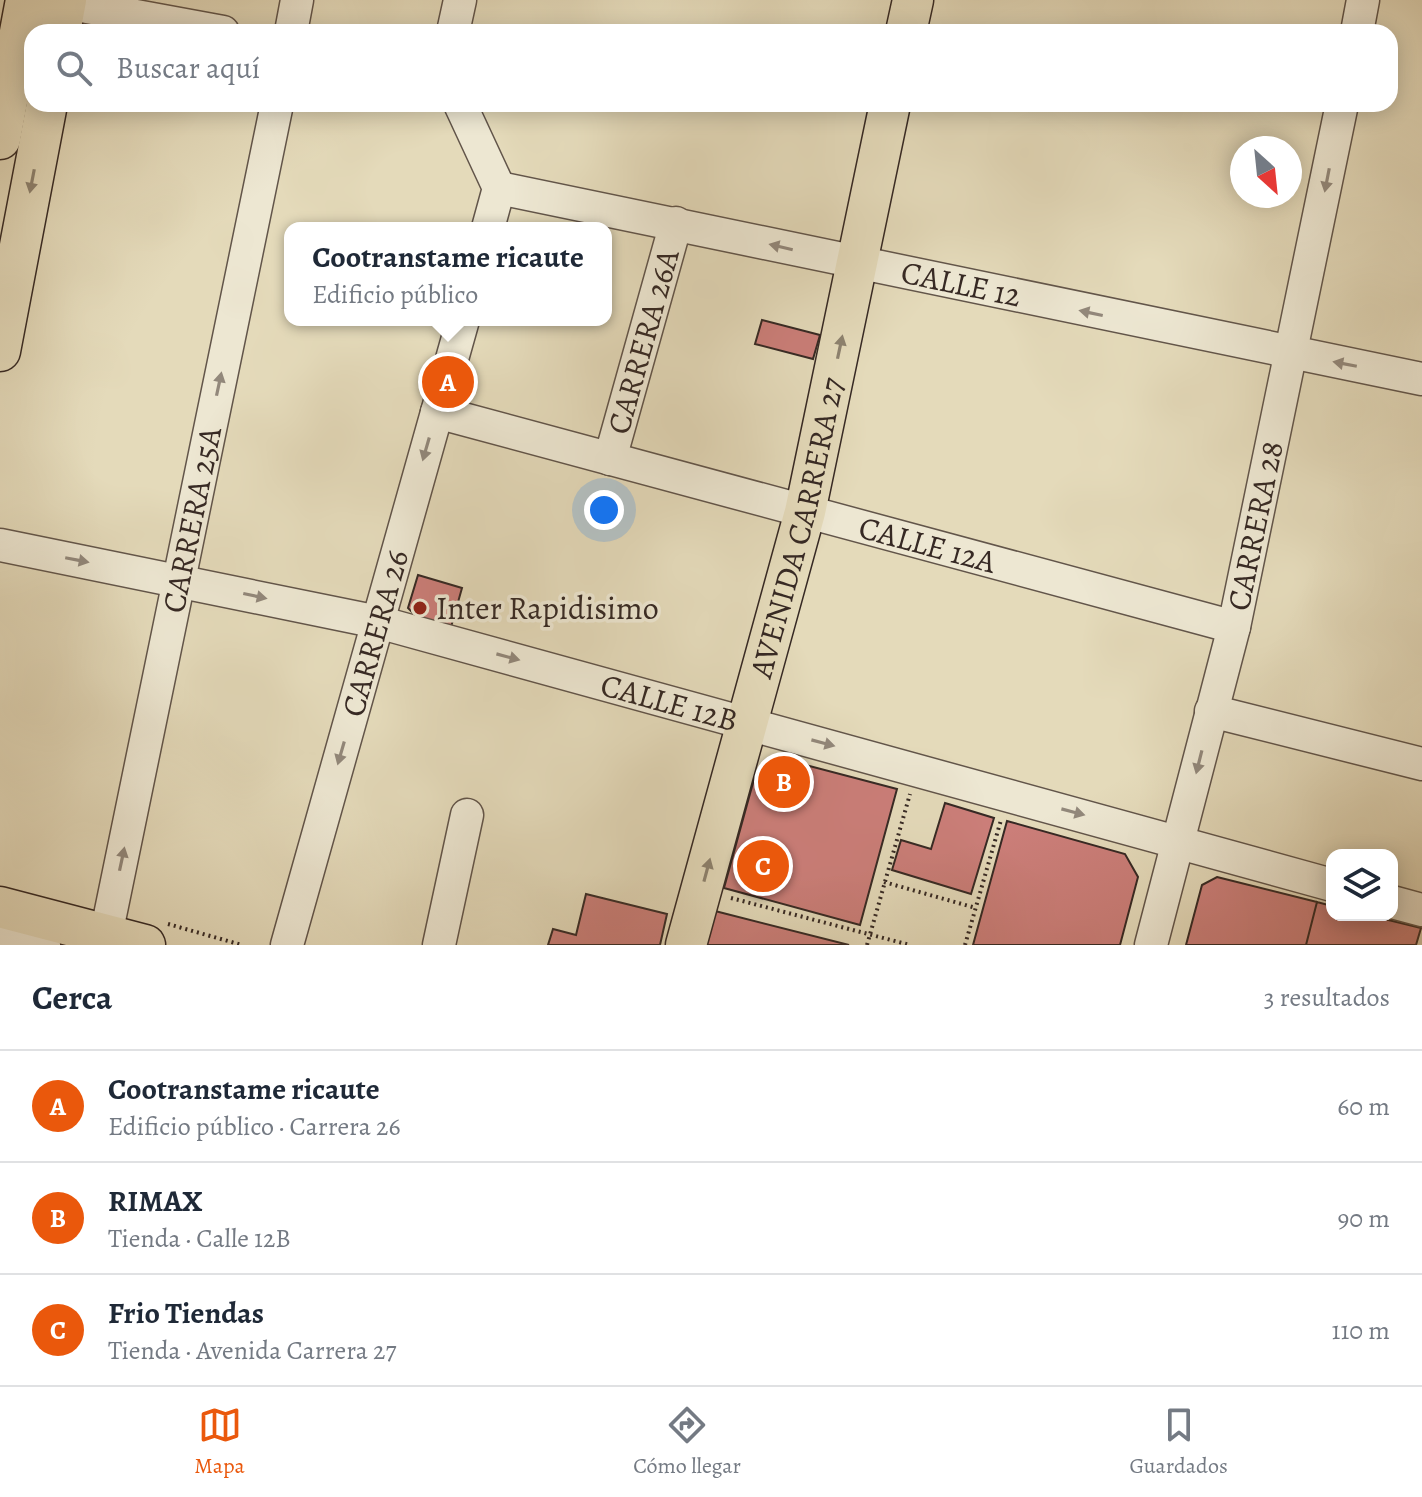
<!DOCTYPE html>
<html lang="es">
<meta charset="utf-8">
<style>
body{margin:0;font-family:Alegreya,serif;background:#f6f6f7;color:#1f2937}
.controls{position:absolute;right:24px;bottom:24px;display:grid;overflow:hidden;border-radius:16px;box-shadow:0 4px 20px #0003}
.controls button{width:72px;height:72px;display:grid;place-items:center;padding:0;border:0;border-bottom:2px solid #e0e1e3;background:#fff;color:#1f2937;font:40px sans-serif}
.compass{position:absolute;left:1230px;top:136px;width:72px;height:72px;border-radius:50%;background:#fff;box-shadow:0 4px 20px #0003;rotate:153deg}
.you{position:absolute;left:604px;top:510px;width:28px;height:28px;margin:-20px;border:6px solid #fff;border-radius:50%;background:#1a73e8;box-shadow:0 0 0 12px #1a73e833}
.badge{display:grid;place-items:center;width:52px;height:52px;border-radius:50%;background:#ea580c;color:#fff;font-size:26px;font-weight:700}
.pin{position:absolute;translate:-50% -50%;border:4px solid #fff;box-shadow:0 2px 8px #0006}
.popup{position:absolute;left:284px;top:222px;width:328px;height:104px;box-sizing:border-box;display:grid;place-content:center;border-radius:16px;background:#fff;filter:drop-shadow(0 2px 6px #0005);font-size:26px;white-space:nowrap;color:#747a83}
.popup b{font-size:30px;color:#1f2937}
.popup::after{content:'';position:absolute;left:50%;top:100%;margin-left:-16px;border:16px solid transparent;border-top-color:#fff}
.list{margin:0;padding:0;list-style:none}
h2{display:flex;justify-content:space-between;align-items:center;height:104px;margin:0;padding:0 32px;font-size:34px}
h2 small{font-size:26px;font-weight:400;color:#747a83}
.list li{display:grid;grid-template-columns:52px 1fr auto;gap:24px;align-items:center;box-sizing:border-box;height:112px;padding:0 32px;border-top:2px solid #e0e1e3}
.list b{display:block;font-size:30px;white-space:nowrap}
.list p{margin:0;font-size:26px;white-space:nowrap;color:#747a83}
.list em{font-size:26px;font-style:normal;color:#747a83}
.icon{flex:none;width:44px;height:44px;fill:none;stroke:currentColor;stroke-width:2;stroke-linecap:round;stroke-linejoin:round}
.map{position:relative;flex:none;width:1422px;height:945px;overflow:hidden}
.search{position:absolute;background:#fff;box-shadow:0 4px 20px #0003;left:24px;right:24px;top:24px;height:88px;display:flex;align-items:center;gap:20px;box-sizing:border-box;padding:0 28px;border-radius:24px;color:#747a83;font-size:30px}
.sheet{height:440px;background:#fff}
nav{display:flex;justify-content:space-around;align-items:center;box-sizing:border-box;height:112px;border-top:2px solid #e0e1e3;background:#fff;font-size:22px;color:#747a83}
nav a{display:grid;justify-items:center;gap:4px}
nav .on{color:#ea580c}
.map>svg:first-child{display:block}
</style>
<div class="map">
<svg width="1422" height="945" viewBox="0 0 1422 945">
<rect width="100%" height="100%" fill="#e4daba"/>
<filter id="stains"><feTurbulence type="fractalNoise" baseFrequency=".0025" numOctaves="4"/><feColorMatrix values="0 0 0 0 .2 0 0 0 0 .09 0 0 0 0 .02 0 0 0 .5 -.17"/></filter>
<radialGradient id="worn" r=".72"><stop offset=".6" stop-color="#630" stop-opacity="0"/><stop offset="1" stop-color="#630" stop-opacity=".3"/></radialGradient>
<path fill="#cb7e79" stroke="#362924" stroke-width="2" d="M762 320 820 335 813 359 755 344Z
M418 575 462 588 451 627 417 617 408 608Z
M779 758 897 789 860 925 724 888 756 772Z
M945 803 994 818 971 894 892 870 901 840 931 849Z
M1007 821 1125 854 1138 877 1120 945H973Z
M1217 877 1317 902 1306 945H1186L1202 885Z
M586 894 667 914 660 945H548L553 929 576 935Z
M1317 902 1332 906V915H1368L1421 928 1416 945H1306Z
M715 911 849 945H706Z"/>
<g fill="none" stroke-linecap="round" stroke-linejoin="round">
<defs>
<g id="minor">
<path d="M49 0 223 32"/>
<path d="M291 32 297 0"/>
<path d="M453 32 460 0"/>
<path d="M1357 32 1363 0"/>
<path d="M460 104 499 188 488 228"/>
<path id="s1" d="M499 188 1422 379"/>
<path id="s2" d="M437 412 1234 627"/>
<path id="s3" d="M610 459 676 223"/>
<path id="s4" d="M0 545 378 622 1332 885"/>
<path d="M1211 711 1422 764"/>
<path d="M1392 902 1422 910"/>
<path d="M0 934 44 945"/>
<path id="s5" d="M106 935 277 104"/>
<path id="s6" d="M287 945 463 320"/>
<path d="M439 945 467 815"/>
<path id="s7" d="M1151 945 1234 627 1342 104"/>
</g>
<g id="major">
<path d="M60 32 66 0"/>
<path d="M906 32 913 0"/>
<path d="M0 139 26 0"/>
<path d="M0 351 47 104"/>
<path d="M0 907 145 945"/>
<path id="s8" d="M686 945 805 512 890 104"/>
</g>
</defs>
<use href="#minor" stroke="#62554a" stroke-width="35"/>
<use href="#major" stroke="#362924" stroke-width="43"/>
<path stroke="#362924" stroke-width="4" stroke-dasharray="2 4" stroke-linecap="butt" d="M884 882 976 908
M731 898 910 945
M168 924 242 945
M867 945 910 794
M965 945 1001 820"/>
<use href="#minor" stroke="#ede7d2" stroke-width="32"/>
<use href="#major" stroke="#e4daba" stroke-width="40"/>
</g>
<defs><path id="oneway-solid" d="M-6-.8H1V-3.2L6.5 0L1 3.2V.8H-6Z" transform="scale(2)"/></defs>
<g fill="#92887b">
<use href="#oneway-solid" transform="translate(1327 180) rotate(101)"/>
<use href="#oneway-solid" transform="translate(781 247) rotate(-167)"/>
<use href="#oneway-solid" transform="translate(1091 313) rotate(-168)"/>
<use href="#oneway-solid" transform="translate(1345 364) rotate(-169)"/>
<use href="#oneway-solid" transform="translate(219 384) rotate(-78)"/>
<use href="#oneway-solid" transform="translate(426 449) rotate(106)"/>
<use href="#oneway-solid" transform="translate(77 560) rotate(11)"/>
<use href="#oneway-solid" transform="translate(255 596) rotate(12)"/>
<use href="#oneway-solid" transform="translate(508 657) rotate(15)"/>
<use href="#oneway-solid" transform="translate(823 743) rotate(15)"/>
<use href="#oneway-solid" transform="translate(341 753) rotate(106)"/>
<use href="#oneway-solid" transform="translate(1199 762) rotate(104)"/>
<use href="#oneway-solid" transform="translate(1073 812) rotate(15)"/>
<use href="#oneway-solid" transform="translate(122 859) rotate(-78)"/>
</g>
<g fill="#8d826f">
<use href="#oneway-solid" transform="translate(32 181) rotate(101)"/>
<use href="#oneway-solid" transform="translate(840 347) rotate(-78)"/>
<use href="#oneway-solid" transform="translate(707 870) rotate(-75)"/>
</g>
<circle fill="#8f2418" stroke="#ede7d2" stroke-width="3" cx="420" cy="608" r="8"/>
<g text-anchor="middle" stroke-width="7" stroke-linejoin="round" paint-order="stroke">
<g font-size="32" fill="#362924" stroke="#ede7d2">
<text dy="11" stroke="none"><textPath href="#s1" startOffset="472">CALLE 12</textPath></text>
<text dy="11" stroke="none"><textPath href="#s3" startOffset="122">CARRERA 26A</textPath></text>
<text dy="11" stroke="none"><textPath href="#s5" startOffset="424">CARRERA 25A</textPath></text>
<text dy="11" stroke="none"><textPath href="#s8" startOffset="432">AVENIDA CARRERA 27</textPath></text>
<text dy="11" stroke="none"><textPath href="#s7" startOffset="432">CARRERA 28</textPath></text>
<text dy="11" stroke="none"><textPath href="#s2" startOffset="508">CALLE 12A</textPath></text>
<text dy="11" stroke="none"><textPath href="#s6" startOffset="324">CARRERA 26</textPath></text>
<text dy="11" stroke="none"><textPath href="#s4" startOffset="688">CALLE 12B</textPath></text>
</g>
<g font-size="32" fill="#362924" stroke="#ede7d2" text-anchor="start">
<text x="436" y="619">Inter Rapidisimo</text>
</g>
</g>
<rect width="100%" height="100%" filter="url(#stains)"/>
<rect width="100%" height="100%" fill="url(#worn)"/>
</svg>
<div class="controls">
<button><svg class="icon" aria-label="layers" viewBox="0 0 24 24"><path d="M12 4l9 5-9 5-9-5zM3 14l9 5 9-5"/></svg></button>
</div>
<svg class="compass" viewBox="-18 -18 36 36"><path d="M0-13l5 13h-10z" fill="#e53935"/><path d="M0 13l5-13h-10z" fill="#747a83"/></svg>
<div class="you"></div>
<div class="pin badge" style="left:448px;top:382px">A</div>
<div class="popup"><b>Cootranstame ricaute</b>Edificio público</div>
<div class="pin badge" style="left:784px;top:782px">B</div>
<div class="pin badge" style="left:763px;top:866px">C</div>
<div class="search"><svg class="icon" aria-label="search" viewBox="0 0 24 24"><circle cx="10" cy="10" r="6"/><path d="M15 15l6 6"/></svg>Buscar aquí</div>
</div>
<section class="sheet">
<h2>Cerca<small>3 resultados</small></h2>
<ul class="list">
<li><span class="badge">A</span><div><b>Cootranstame ricaute</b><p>Edificio público · Carrera 26</p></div><em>60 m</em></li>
<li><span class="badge">B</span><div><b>RIMAX</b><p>Tienda · Calle 12B</p></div><em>90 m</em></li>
<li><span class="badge">C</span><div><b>Frio Tiendas</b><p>Tienda · Avenida Carrera 27</p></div><em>110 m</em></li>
</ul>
</section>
<nav>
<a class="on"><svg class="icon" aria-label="map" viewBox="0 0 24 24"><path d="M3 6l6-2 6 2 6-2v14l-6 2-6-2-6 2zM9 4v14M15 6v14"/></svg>Mapa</a>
<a><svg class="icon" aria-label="directions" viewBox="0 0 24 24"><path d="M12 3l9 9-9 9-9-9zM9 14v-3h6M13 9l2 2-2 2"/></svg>Cómo llegar</a>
<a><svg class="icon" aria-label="saved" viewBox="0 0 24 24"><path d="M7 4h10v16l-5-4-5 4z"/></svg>Guardados</a>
</nav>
